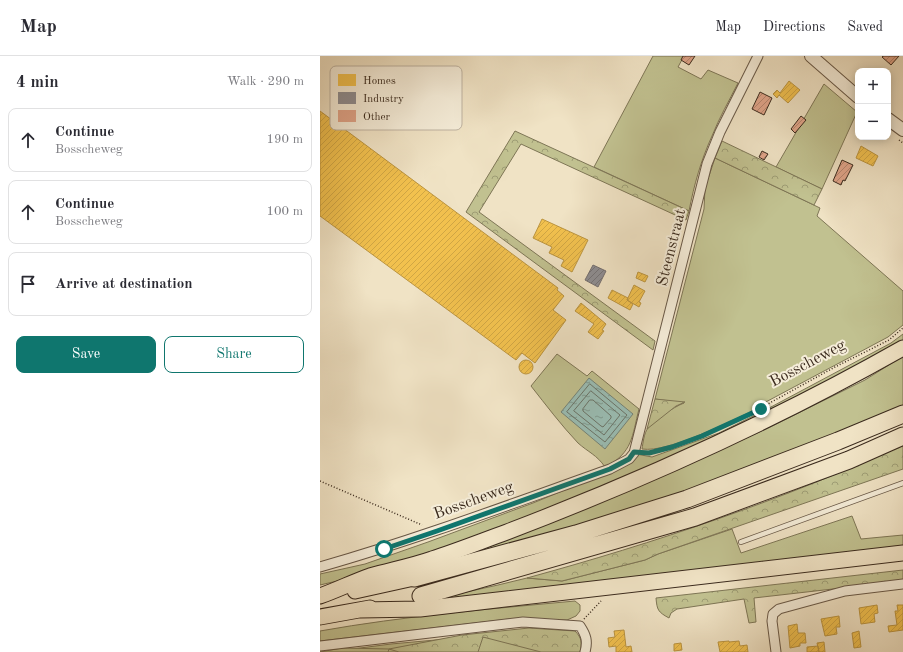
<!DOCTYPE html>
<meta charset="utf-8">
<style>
body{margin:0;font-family:"Old Standard TT",serif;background:#f2f2f3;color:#2b2b33}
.controls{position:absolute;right:12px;top:12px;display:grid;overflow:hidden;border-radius:8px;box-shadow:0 2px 10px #0003}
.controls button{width:36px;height:36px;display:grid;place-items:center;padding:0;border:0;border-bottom:1px solid #e1e1e2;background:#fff;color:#2b2b33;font:20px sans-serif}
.stop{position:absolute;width:12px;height:12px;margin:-9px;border:3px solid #0f766e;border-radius:50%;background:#fff}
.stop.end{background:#0f766e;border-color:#fff;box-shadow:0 1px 4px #0008}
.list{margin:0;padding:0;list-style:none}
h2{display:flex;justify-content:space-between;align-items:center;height:52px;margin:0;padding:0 16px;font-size:17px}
h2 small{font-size:13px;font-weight:400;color:#7c7c81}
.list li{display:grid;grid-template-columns:26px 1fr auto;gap:12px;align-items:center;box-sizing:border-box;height:64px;margin:0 8px 8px;padding:0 8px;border:1px solid #e1e1e2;border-radius:8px}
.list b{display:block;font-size:15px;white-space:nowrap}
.list p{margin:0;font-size:13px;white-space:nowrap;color:#7c7c81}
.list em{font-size:13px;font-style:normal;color:#7c7c81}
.actions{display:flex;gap:8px;padding:12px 16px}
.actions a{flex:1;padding:9px 0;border:1px solid #0f766e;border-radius:8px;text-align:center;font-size:14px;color:#0f766e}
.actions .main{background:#0f766e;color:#fff}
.icon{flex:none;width:22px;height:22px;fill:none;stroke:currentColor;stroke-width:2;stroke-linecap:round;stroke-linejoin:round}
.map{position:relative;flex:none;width:583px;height:596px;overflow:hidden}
header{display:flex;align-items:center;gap:24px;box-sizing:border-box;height:56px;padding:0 20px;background:#fff;border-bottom:1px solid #e1e1e2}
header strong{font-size:19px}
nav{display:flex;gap:22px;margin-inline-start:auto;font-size:14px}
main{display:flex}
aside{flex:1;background:#fff}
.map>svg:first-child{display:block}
</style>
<header>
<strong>Map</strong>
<nav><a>Map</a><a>Directions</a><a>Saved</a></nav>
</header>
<main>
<aside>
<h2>4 min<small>Walk · 290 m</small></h2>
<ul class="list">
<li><svg class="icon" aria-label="ahead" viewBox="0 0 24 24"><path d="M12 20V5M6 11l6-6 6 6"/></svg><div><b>Continue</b><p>Bosscheweg</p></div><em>190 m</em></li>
<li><svg class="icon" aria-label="ahead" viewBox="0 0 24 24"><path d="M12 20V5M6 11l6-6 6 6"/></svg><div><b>Continue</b><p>Bosscheweg</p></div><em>100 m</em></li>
<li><svg class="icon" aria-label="arrive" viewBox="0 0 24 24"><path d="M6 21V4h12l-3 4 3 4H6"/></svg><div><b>Arrive at destination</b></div></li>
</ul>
<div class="actions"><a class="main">Save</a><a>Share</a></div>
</aside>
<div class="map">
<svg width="583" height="596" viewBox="0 0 583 596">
<defs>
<pattern id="forest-crowns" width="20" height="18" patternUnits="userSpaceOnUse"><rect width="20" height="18" fill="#c1c190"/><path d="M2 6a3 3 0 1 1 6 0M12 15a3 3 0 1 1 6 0" fill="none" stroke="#9e9d75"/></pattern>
<pattern id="water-ripples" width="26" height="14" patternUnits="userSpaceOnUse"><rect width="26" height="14" fill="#9abeb5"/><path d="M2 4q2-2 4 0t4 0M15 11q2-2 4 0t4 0" fill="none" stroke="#7f9b93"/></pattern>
<pattern id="homes-hatch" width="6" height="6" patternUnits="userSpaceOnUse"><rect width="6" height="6" fill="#f2c14e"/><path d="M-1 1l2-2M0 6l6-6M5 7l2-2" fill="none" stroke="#d0a644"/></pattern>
<pattern id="industry-hatch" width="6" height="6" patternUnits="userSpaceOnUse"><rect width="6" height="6" fill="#8d8d92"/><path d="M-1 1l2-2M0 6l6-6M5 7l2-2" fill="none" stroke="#747377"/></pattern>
<pattern id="building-hatch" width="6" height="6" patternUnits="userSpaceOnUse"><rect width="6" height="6" fill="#e1a58a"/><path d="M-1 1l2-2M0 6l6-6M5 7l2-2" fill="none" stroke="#b78770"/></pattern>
</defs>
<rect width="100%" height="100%" fill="#f0e3c5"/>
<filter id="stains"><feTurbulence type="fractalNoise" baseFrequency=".005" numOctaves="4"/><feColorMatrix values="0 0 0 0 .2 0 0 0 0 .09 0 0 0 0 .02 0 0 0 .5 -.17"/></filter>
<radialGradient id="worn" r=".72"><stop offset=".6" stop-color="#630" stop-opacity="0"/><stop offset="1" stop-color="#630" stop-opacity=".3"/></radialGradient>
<path fill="#c1c190" stroke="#7e7656" d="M333 0H364L358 11 381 23 388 14 418 27C409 45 399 62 392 80 381 104 374 129 369 155L274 111Z
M504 28 537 56 502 133 456 111Z
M395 102 500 152 497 160 583 235V269L568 281 442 348 437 353C410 365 349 397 322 393 323 387 324 377 328 372 337 362 352 352 364 347L335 343 384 153 385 132Z
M583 278V286L440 362 166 481 30 522 0 529V518L45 508 108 486 213 447 289 416 316 398 332 401 399 377 451 351 571 287Z
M237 298 267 320 272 315 319 353C312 380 313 397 285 411 277 399 268 396 258 387 241 369 226 349 211 330Z
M583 300V351L377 433 267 468 121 506 367 409 448 372 545 324Z
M532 460 541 483 583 479V494L92 548 178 529 207 522 242 525 325 504 338 498 412 473 421 497Z
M255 545 260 549V555L256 560 247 564 189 563 0 585V575C84 560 170 553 255 545Z
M149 581H167L248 596H9L71 588Z"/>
<path fill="url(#forest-crowns)" stroke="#7e7656" d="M195 75 369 155 366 164 201 88 159 156 335 285 333 294 146 156Z
M402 85 502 133 494 149 395 102Z
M335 343 365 346 356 350 327 373Z
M583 389V413L338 498 325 504 242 525 207 522C335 487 462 444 583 389Z
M583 514V525L434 542 436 566 429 567 424 543 357 553 351 557 349 562C338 556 337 554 336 542Z
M209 572 255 575C262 582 262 587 260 596H221L163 581 158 596H79L69 593 68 596H0L22 592 69 593 142 579Z"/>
<path fill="url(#water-ripples)" stroke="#748378" d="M269 322 313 358 285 393 241 356Z"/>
<path fill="url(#homes-hatch)" stroke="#bb943f" d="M469 25 480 34 468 47 459 39 457 42 453 38 457 34 460 37Z
M0 55 238 232 237 234 244 240 233 254 246 264 215 307 202 297 196 304 0 160Z
M541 90 558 100 553 110 536 102Z
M222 163 268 184 252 216 241 210 244 204 229 197 232 191 213 182Z
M318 216 328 220 325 226 316 222Z
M314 229 325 235 319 246 321 247 319 251 307 244Z
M292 234 308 242 307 244 313 248 310 254 288 242Z
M261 247 286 268 282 274 284 275 278 283 268 276 274 268 255 255Z
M199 311a7 7 0 1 1 14 0a7 7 0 1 1-14 0Z
M557 549 558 557 554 558 555 566 541 568 539 552Z
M577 549H583V574L569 576 568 570 577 569 575 555H578Z
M519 560 520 571H516L517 578 505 580 501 563Z
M477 568 478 577H485L486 587H480V590L470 592 468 570Z
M304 574 306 591 311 590 312 596H296V590L289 591 288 582 295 581 294 575Z
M539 575 541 591 534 592 532 577Z
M409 585V586L419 585 420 590 427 589 428 596H400L398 586Z
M504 586 505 596H499L497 587Z
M361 587 362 594 354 595V588Z
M498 590 499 596H487V591Z"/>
<path fill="url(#industry-hatch)" stroke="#746f6f" d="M273 209 286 215 278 231 265 224Z"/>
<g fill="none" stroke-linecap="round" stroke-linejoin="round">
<path stroke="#6a7469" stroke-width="1" d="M270 328 307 359 285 386 247 356Z
M271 335 300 359 284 379 254 355Z
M270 344H273L291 360V362L283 371 281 370 263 355V353Z"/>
</g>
<path fill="url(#building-hatch)" stroke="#3a2a1d" d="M363 0H375L369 9 361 4Z
M563 0H579L571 9 562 1Z
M440 36 452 42 444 59 432 53Z
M481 60 486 64 475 77 471 73Z
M442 95 448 98 444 104 439 101Z
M522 104 533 109 525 125 523 124 521 129 513 125Z"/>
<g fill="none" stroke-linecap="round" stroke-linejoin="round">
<defs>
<path id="service" d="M421 486 583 427"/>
<path id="minor" d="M0 511C98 483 194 447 290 413L309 403 314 397 387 108 400 76 438 0
M0 590 203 566 260 570C266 579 268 585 265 596
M456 596 452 565 453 558 459 553 525 535 583 528"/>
<path id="tertiary" d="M491 0 538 41
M568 63 583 74"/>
<path id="primary" d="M35 535 94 522
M0 540C17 534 33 526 50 520 71 514 92 510 112 503 137 495 162 485 187 476 323 424 456 364 583 292
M40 554 100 553 583 497
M0 561 50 552"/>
<path id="motorway" d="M94 522 256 478 367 443 518 385 583 358
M101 540 375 461 529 404 583 380"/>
</defs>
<use href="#service" stroke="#685847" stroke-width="6"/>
<use href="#minor" stroke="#685847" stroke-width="11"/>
<use href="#tertiary" stroke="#685847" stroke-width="14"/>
<use href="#primary" stroke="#3a2a1d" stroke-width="17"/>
<use href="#motorway" stroke="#3a2a1d" stroke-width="19"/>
<path stroke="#3a2a1d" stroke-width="1.5" stroke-dasharray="1 2" stroke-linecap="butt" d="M579 84 583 87
M446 349 515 311 569 284 583 272
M324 397C343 398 363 387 381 380
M0 425 102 469
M264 563 281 545"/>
<use href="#service" stroke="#f5edd9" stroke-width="4.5"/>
<use href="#minor" stroke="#f5edd9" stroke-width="9"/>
<use href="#tertiary" stroke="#f5edd9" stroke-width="12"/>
<use href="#primary" stroke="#f0e3c5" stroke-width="15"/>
<use href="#motorway" stroke="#f0e3c5" stroke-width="17"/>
</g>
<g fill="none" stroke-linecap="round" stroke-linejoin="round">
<path stroke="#0f766e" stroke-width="5" d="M64 493 117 475 290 413 309 403 314 396 329 397 352 391 382 380 441 353"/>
</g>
<g text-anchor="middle" stroke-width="4" stroke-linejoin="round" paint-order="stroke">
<g font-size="16" fill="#3a2a1d" stroke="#f5edd9">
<text transform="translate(350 191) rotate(-76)" y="6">Steenstraat</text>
<text transform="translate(487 306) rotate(-28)" y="6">Bosscheweg</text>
<text transform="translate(153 443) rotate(-20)" y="6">Bosscheweg</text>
</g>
</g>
<rect x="10" y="10" width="132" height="64" rx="6" fill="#f5edd9" stroke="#bdb2a1" stroke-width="1"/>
<rect x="18" y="18" width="18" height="12" fill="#f2c14e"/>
<rect x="18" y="36" width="18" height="12" fill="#8d8d92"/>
<rect x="18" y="54" width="18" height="12" fill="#e1a58a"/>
<g font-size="11" fill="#3a2a1d">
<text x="43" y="28">Homes</text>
<text x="43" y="46">Industry</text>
<text x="43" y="64">Other</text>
</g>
<rect width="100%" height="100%" filter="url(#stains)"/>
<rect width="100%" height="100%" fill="url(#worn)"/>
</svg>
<div class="controls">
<button>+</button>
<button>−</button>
</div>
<div class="stop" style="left:64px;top:493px"></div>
<div class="stop end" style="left:441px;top:353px"></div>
</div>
</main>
